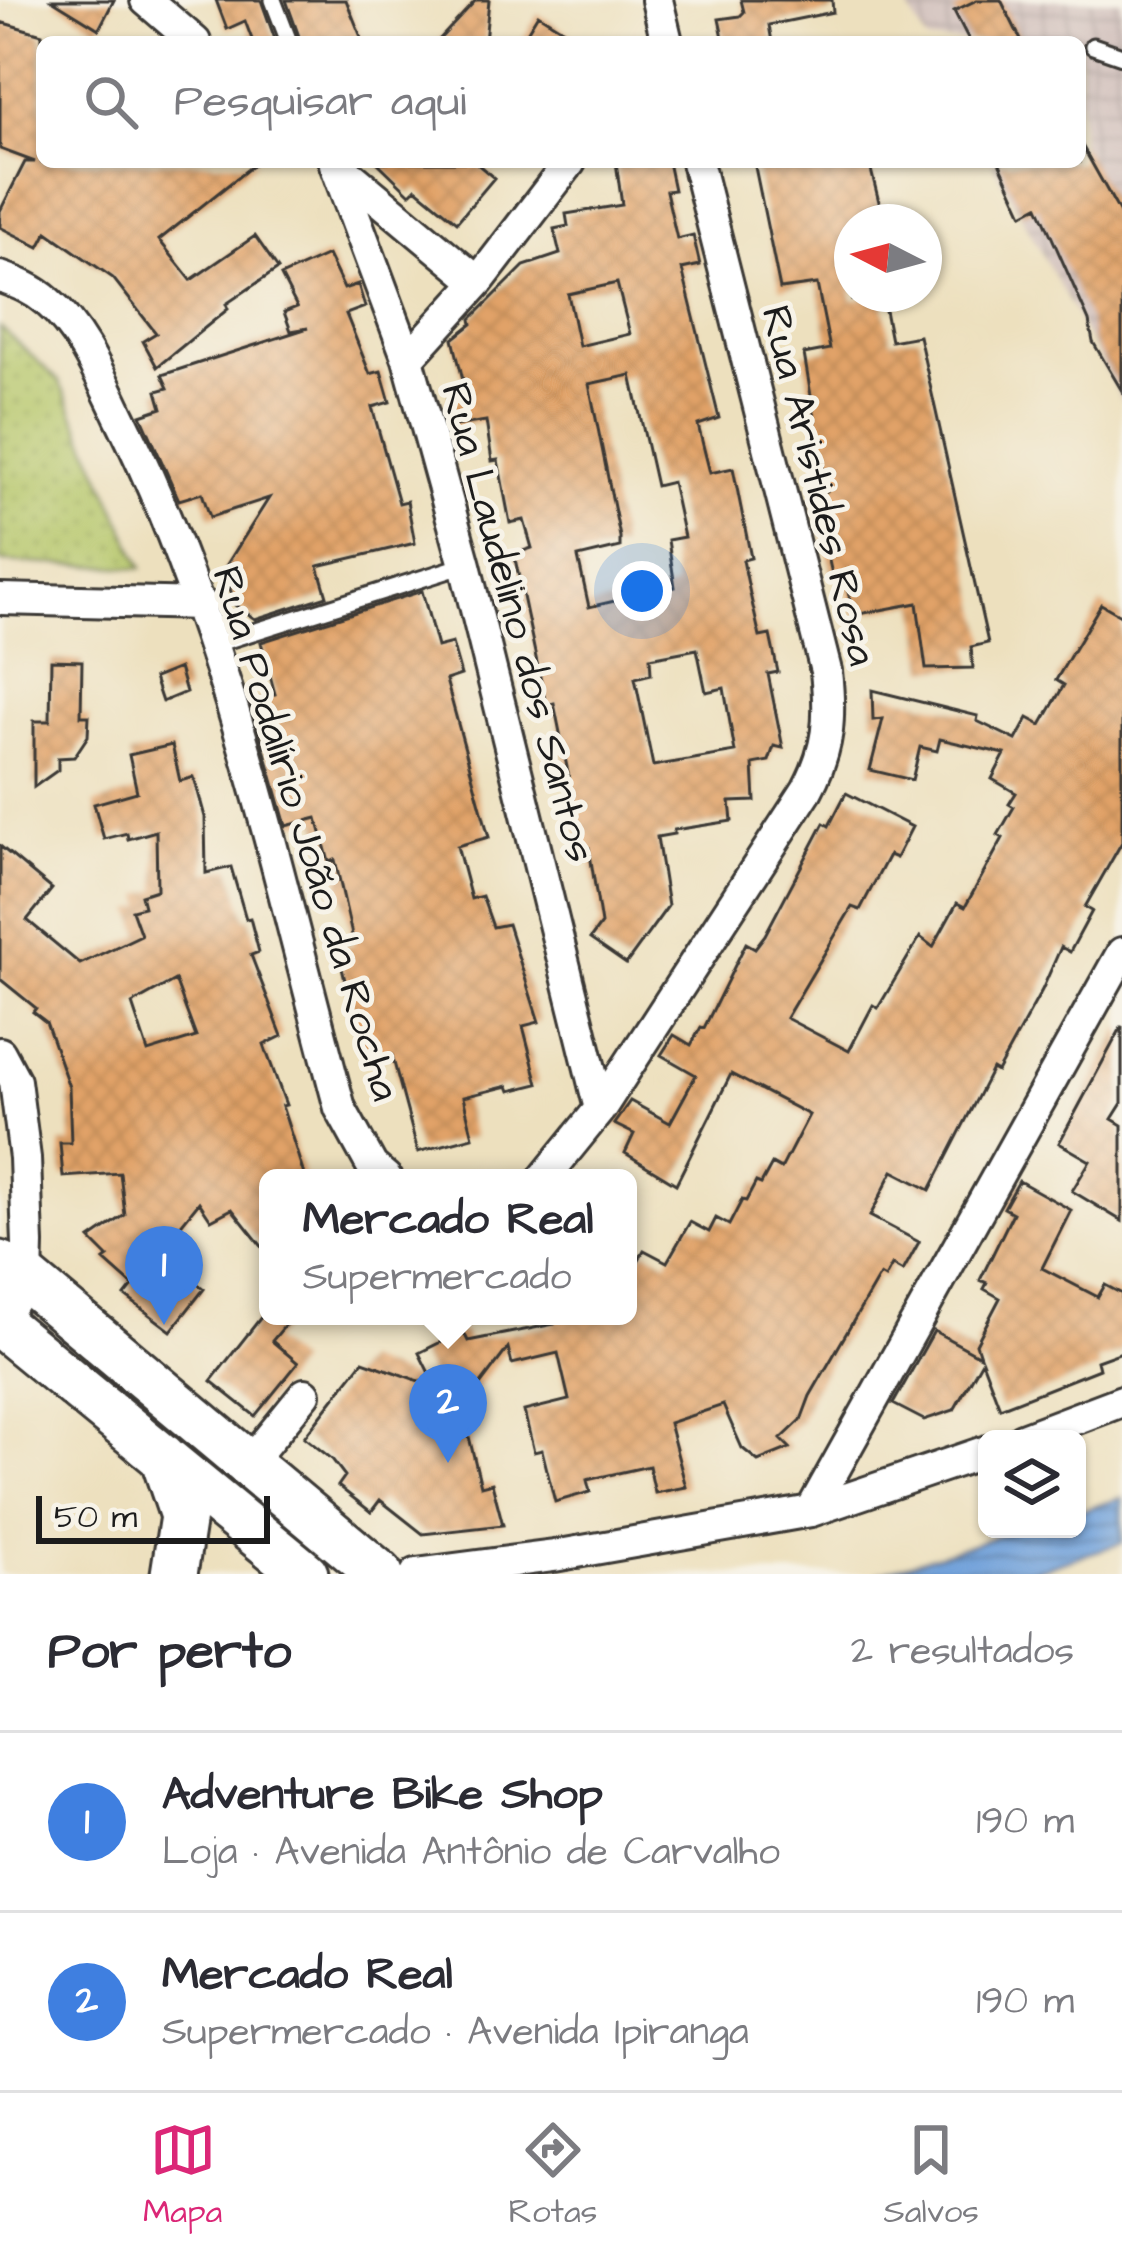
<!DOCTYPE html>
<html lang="pt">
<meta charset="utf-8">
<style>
body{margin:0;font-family:"Architects Daughter",sans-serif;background:#f7f7f7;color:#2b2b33}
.controls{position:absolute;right:36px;bottom:36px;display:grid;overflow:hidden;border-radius:18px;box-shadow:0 3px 9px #0004}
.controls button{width:108px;height:108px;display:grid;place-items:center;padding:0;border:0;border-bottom:3px solid #e1e1e2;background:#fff;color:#2b2b33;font:60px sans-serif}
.compass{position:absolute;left:834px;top:204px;width:108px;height:108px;border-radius:50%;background:#fff;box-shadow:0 3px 9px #0004;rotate:276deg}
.scale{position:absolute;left:36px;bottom:30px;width:234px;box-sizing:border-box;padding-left:12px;border:6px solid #1c1c1c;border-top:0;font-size:33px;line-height:42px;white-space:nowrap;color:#1c1c1c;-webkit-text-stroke:9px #f7f3e8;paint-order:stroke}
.you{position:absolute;left:642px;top:591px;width:42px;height:42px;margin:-30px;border:9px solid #fff;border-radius:50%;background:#1a73e8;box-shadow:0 0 0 18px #1a73e833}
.badge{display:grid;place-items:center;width:78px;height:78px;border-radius:50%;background:#db2777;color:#fff;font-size:39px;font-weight:700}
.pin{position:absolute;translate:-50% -99px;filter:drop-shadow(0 3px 6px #0008)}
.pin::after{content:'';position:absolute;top:63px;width:42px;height:36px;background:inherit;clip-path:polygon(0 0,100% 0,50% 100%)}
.popup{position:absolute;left:259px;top:1169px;width:378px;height:156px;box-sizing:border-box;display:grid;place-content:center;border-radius:18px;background:#fff;filter:drop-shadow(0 3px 9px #0005);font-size:39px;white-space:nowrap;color:#7c7c81}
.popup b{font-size:45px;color:#2b2b33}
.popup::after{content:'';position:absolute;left:50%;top:100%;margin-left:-24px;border:24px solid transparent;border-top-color:#fff}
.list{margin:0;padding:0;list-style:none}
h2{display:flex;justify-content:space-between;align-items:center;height:156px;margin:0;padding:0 48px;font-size:51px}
h2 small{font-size:39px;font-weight:400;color:#7c7c81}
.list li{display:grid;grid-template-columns:78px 1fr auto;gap:36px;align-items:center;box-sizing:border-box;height:180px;padding:0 48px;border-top:3px solid #e1e1e2}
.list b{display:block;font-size:45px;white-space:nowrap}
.list p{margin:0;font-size:39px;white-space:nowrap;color:#7c7c81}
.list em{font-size:39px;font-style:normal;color:#7c7c81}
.icon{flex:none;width:66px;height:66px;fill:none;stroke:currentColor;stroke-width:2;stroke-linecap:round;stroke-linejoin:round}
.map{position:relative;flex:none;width:1122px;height:1574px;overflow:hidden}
.search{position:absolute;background:#fff;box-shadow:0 3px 9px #0004;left:36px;right:36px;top:36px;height:132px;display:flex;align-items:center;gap:30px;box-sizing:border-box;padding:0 42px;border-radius:18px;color:#7c7c81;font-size:45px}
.sheet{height:516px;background:#fff}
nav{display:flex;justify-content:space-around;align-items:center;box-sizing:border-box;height:168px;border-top:3px solid #e1e1e2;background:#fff;font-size:33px;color:#7c7c81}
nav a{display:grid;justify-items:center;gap:6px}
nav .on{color:#db2777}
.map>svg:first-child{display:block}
</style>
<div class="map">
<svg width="1122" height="1574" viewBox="0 0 1122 1574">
<defs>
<pattern id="industrial-grid" width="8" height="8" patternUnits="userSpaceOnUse" patternTransform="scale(3)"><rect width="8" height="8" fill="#d1c0bc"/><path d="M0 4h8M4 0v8" fill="none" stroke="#b3a4a1"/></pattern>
<pattern id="park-dots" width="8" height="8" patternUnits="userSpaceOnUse" patternTransform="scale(3)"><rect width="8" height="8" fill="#b5c669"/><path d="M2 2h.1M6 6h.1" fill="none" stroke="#9baa5a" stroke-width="1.8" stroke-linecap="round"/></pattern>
<pattern id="water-rules" width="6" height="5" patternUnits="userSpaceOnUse" patternTransform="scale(3)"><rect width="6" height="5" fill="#70a0da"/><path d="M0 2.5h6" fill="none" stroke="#5b82b0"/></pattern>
<pattern id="building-cross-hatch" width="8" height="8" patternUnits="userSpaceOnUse" patternTransform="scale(3)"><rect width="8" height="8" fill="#e1a267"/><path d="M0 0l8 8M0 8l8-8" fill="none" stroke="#c08b59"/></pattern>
</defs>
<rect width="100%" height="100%" fill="#f7f3e8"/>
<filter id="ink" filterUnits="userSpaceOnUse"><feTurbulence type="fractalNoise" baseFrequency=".00833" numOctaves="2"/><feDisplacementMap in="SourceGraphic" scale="24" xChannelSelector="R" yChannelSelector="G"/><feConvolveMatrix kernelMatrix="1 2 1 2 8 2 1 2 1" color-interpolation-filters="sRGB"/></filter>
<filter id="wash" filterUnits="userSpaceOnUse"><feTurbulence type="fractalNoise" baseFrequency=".004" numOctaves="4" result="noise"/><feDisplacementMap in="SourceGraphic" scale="48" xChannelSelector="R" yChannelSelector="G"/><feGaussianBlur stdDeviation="2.7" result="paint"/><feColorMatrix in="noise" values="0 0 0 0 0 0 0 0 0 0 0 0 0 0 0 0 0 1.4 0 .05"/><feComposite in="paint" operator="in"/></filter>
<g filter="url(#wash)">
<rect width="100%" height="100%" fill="#ede0be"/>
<path fill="url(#industrial-grid)" d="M904 0H1122V401L992 162H1080V42H927Z"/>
<path fill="url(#park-dots)" stroke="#687142" stroke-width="3" d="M0 327 59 381 142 568 0 562Z"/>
<path fill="url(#water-rules)" stroke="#465e7b" stroke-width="3" d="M1122 1498V1543L1024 1574H877L1021 1529H1077V1512Z"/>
<g id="blocks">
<path fill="url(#building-cross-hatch)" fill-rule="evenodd" d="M52 0H114L99 29Z
M216 0H261L276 42H253L245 21 227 29Z
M286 0H346L363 42H301Z
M476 0H489L485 42H437Z
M741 0H832L833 12 769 25 772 42H724L719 19 740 16 744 12Z
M977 0H1001L1022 42H970L954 11Z
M538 14 583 42H521Z
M0 22 42 34V162H257L159 240 191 280 255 236 278 269 226 304 228 309 157 367 143 341 156 333 113 278 47 232 39 247 0 227V211L25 162H35L0 149Z
M1080 142 1122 217V391L1093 342 1089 321 1038 206 1023 214 999 162H1080Z
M377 162H475L494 178 457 222 416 188 410 194Z
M616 162H668L674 190 666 191 677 239 693 235 700 265 682 269 719 418 698 425 710 473 733 468 751 558 743 560 750 594 760 637 770 635 778 672 768 674 783 748 774 746 769 761 753 764 755 801 730 802 732 821 674 830V834L657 837 668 906 626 964 590 939 601 924 589 848 580 849 575 807 554 703 546 705 514 554 532 548 524 520 510 523 498 460 492 461 486 421 454 426 447 400 467 396 453 339 472 324 471 319 524 266 560 254 554 229 568 226 566 214 622 205ZM617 283 630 334 579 346 568 294ZM631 375 656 486 672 482 684 537 668 540 675 587 589 607 578 557 620 547V537L589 384ZM697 649 706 692 724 688 735 752 653 766 635 678 651 674 650 658Z
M754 162H869L884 222H852V300L882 295 891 341 919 336 988 643 971 647 973 668 926 669 917 603 854 615 843 572 832 574 817 508H821L818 493 827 491 804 354 830 349 817 284 780 289Z
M328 255 344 289 358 284 365 307 346 314 370 374 381 371 390 402 372 407 399 503 407 501 415 543 318 566 327 596 255 619 235 605 224 569 269 498 210 517 202 493 179 500 141 415 162 408 157 391 168 388 162 375 308 328 291 331 284 312 297 307 281 276Z
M422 591 437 647 452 643 461 675 446 680 489 837 457 846 471 899 482 896 493 927 508 924 539 1022 523 1026 538 1084 510 1091 508 1086 463 1097 473 1137 418 1152 392 1055 365 1061 337 948 354 944 335 860 329 862 317 818 286 826 251 702 275 694 261 642Z
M1101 604 1122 616V842L1085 907 1092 911 1070 952 1061 947 1042 990 997 1072 992 1069 930 1190 893 1171 870 1216 919 1242 903 1271 892 1265 885 1278 880 1275 810 1396 801 1420 781 1439 790 1448 758 1461 742 1448 723 1405 669 1423 686 1487 655 1493 649 1466 587 1480 590 1492 555 1502 542 1450 534 1452 524 1411 569 1400 558 1353 512 1364 508 1348 446 1430 455 1427 469 1437 481 1486 492 1483 503 1525 423 1534 380 1500 371 1512 338 1486 345 1476 332 1459 304 1437 363 1361 436 1387 419 1353 463 1331 468 1341 554 1324 552 1316H628V1280L644 1250 667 1262 690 1222 709 1232 716 1218 729 1225 742 1200 746 1201 756 1182 761 1184 772 1164 781 1169 809 1115 731 1074 676 1184 625 1153 634 1134 614 1124 630 1101 670 1123 696 1075 661 1055 674 1035 691 1045 701 1027 704 1028 746 943 755 948 765 935 824 823 829 826 846 793 912 827 896 858 889 855 860 910 852 907 786 1018 849 1051 873 1005 878 1008 920 937 933 947 957 903 965 907 1003 838 998 835 1014 807 1009 804 1016 793 992 779 1005 754 940 739 937 751 920 747 912 780 870 770 883 719 873 720 872 690 978 716 977 721 1016 740 1028 718 1041 725 1064 685 1056 680Z
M51 660 82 661 81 716H89L88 736 74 757 58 758V770L34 787V721H50Z
M179 668 186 692 162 702 154 678Z
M172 745 180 781 194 777 205 817 206 873 231 867 246 919 250 918 259 952 251 955 282 1036 264 1045 286 1105 282 1106 305 1178H268V1254L232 1209 211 1220 199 1202 158 1253 204 1289 171 1331 125 1296 133 1286 104 1260 108 1257 90 1239 125 1215 120 1173 63 1177 60 1143H71L69 1087 46 1022 33 1012 36 1008 0 979V846L52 889 27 920 80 964 141 935 132 910 144 907 141 895 157 890 156 831 128 839 127 833 104 839 94 804 137 792 129 755ZM175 980 196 1037 148 1052 132 1004Z
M1122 1026V1103L1112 1119 1122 1125V1221L1072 1191 1090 1161 1059 1143Z
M1019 1181 1071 1210 1042 1268 1098 1297 1105 1285 1122 1294V1352L1097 1361 1099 1369 1000 1408 982 1361 954 1410 924 1420 893 1404 934 1331 980 1356 976 1344 1000 1298 984 1289 987 1283 980 1280 1013 1213 1004 1208Z
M262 1316H293L272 1341 298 1363 255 1416 211 1381Z"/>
</g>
</g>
<g filter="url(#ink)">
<use href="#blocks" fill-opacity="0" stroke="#3b3934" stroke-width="3"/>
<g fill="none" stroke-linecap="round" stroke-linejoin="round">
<defs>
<path id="service" d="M273 0 289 42
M1093 46 1122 56
M215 644 465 565"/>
<path id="minor" d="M146 0 195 42
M657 0 667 42
M335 164 408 359 465 565 600 1109
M340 167 478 282
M0 277C18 283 33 289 48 302 82 331 101 378 120 417 228 634 277 875 340 1108L372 1166 386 1178
M408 359 478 282 570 162
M0 599 202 604
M0 1053 15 1081 25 1158 28 1244 27 1279 0 1322
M544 1178 600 1109 807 790C829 749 831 718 826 671L697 162
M1022 1439 1122 1401
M249 1463 305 1394
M811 1511 1122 953
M416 1574 554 1556 811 1511 987 1451"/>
<path id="secondary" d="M0 1264 27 1279 380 1574
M0 1324 305 1574
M163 1457 183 1516 174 1574"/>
</defs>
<use href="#service" stroke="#3b3934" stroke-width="21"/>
<use href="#minor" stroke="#3b3934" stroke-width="36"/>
<use href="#secondary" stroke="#3b3934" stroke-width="51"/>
<use href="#service" stroke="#fff" stroke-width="15"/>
<use href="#minor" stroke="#fff" stroke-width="30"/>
<use href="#secondary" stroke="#fff" stroke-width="45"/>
</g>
</g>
<g text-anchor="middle" stroke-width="10" stroke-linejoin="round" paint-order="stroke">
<g font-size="42" fill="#1c1c1c" stroke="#f7f3e8">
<text transform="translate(821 485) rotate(76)" y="15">Rua Aristides Rosa</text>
<text transform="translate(520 622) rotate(75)" y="15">Rua Laudelino dos Santos</text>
<text transform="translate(308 833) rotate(73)" y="15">Rua Podalírio João da Rocha</text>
</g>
</g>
</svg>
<div class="controls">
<button><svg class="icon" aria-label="layers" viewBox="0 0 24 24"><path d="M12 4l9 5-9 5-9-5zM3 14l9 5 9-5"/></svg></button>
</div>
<svg class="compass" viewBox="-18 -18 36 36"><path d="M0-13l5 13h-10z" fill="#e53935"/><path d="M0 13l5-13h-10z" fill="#7c7c81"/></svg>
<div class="scale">50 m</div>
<div class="you"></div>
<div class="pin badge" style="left:164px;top:1325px;background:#3f7fe0">1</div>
<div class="pin badge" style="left:448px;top:1463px;background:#3f7fe0">2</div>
<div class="popup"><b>Mercado Real</b>Supermercado</div>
<div class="search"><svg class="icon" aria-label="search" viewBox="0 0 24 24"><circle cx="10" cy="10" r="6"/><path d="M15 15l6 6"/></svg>Pesquisar aqui</div>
</div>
<section class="sheet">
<h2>Por perto<small>2 resultados</small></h2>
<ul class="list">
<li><span class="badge" style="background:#3f7fe0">1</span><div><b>Adventure Bike Shop</b><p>Loja · Avenida Antônio de Carvalho</p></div><em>190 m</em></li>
<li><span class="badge" style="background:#3f7fe0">2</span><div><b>Mercado Real</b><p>Supermercado · Avenida Ipiranga</p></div><em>190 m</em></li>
</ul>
</section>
<nav>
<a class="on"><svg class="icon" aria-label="map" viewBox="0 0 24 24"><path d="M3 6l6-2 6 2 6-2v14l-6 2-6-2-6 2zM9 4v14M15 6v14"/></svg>Mapa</a>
<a><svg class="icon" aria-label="directions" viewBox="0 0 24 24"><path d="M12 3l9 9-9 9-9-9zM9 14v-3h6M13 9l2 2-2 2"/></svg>Rotas</a>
<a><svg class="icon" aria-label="saved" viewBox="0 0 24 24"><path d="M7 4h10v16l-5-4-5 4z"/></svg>Salvos</a>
</nav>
